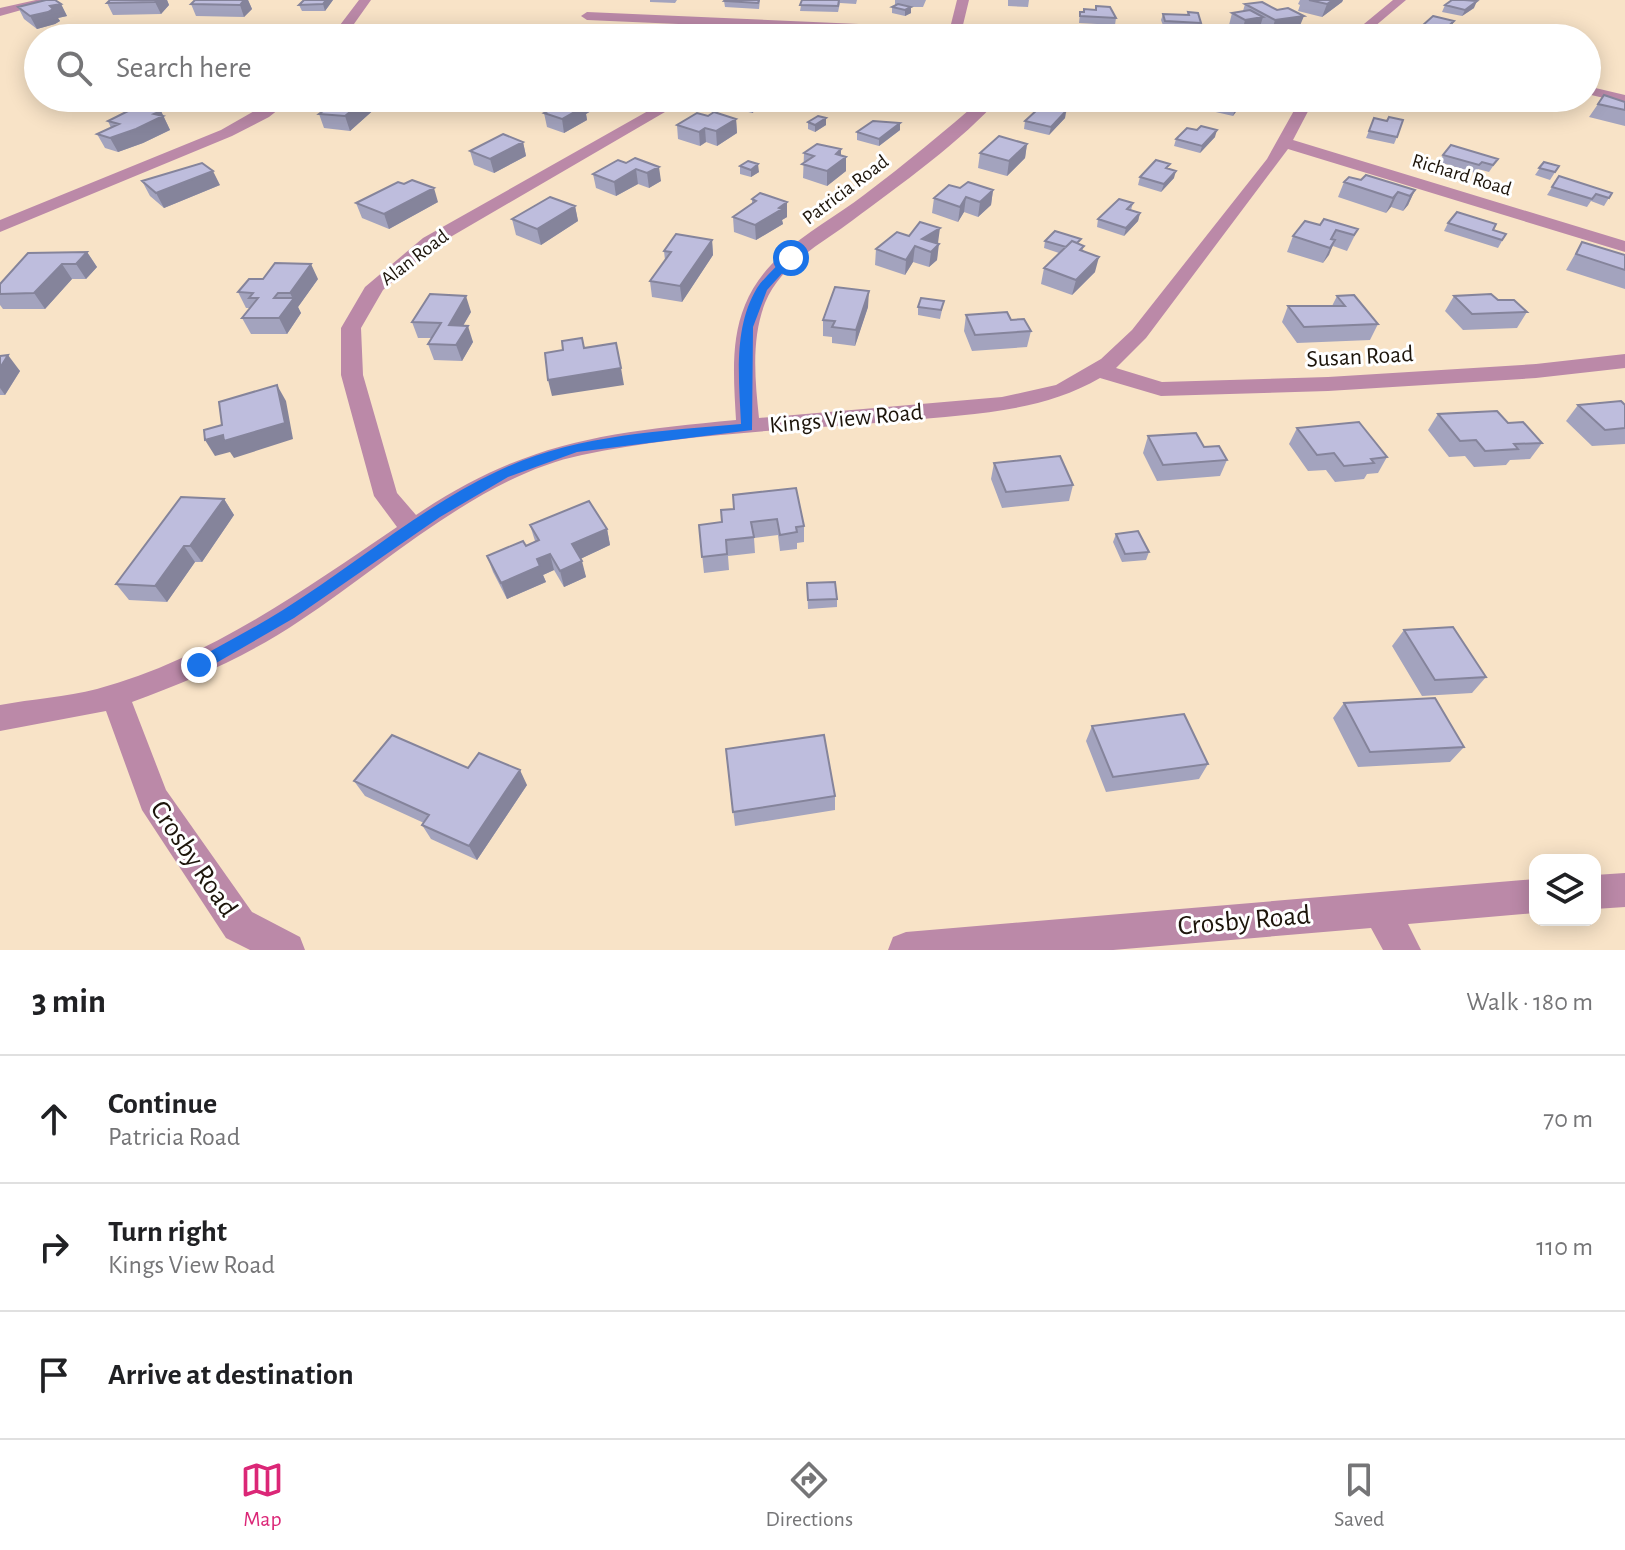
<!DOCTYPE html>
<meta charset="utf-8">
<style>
body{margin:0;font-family:"Alegreya Sans",sans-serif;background:#f6f6f6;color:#202124}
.controls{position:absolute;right:24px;bottom:24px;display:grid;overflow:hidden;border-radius:16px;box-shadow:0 4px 20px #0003}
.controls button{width:72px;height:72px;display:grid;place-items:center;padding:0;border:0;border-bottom:2px solid #e0e0e0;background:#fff;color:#202124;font:40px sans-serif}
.stop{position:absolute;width:24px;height:24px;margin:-18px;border:6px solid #1a73e8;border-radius:50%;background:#fff}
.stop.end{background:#1a73e8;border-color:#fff;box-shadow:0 2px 8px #0008}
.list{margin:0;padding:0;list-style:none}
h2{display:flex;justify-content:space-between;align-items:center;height:104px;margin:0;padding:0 32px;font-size:34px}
h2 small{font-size:26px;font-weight:400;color:#757577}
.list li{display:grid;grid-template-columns:52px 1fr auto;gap:24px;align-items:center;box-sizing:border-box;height:128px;padding:0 32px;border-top:2px solid #e0e0e0}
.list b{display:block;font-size:30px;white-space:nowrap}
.list p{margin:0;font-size:26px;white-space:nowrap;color:#757577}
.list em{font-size:26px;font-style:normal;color:#757577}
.icon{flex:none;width:44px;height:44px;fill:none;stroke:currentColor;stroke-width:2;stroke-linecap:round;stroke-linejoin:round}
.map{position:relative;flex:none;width:1625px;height:950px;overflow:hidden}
.search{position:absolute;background:#fff;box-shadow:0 4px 20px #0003;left:24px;right:24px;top:24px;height:88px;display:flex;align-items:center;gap:20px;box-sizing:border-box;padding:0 28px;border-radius:44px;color:#757577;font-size:30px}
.sheet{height:488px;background:#fff}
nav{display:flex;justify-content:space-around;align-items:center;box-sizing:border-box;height:112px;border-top:2px solid #e0e0e0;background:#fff;font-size:22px;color:#757577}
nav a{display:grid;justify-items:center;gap:4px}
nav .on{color:#db2777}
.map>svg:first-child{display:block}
</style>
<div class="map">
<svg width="1625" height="950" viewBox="0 0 1625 950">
<rect width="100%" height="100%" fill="#f8e3c7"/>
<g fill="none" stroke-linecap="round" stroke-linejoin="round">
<path fill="#bb89a8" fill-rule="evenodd" d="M36 0H57L0 16V8Z
M359 0H371L344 38H331L334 33 87 37 93 33 340 25Z
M957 0H969L962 29 1080 34 1086 38H994L587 20 581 16 587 12 950 28Z
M1393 0H1406L1361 38H1347Z
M1587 86 1625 95V103L1587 94Z
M277 98H293L269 117 232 136 0 232V220L221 130Z
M671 98H689L435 246 383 290 361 328 363 375 397 493 416 515C525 441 609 432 736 420 734 382 730 341 745 305 765 253 822 227 864 195 905 164 945 131 983 98H999C966 138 896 188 853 220 821 244 781 264 765 303 751 339 755 380 759 418L1002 397 1056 385 1101 359 1132 330 1267 159 1301 98H1315L1293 140 1625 241V252L1288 149 1146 338 1116 368 1162 382 1328 377 1536 364 1625 354V368L1536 378 1328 391 1161 396 1100 378C1040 413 970 414 901 421 795 430 686 433 582 455 480 476 386 564 301 620 248 656 192 680 132 702L166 790 252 912 300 937 305 950H250L226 938 142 810 106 711 0 731V705C32 699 66 697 97 689 208 659 302 591 397 527L374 496 341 375V328L365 287 423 238Z
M1625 873V907L1595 909V875Z
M1535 879V913L1408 924 1421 950H1383L1371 928 1113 950H888L893 937 906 932Z"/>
</g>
<path fill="#a3a3be" d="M110 0H167L169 5 161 14 113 15 107 3Z
M248 0 252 9 244 17 196 16 191 4Z
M333 0 325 11H302L299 5Z
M650 0H677L675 3 650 2Z
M760 0 759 9 725 7 724 1Z
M802 0H857L856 4 840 3 838 12 800 11Z
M895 0H926L923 7H911V13L905 16 892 13V7L895 5Z
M1008 0H1029L1028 7 1008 6Z
M1300 0H1343L1342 2 1322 17 1298 11 1300 5 1298 4Z
M61 4 67 16 58 18 60 21 55 24 37 29 24 19 18 7Z
M1245 4 1299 28 1271 33 1260 27 1259 30 1242 32 1229 25 1232 13 1243 11Z
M1445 5 1474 8 1462 16 1442 12Z
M1096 6 1116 18 1115 25 1079 23 1080 12H1083L1084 9 1095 10Z
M1188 12 1201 23 1200 29 1164 28 1161 20 1163 14 1187 15Z
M1454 21 1451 27 1441 38 1419 32 1422 26Z
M655 33 703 38H656Z
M341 98H375L378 106 350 131 324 128 319 114Z
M556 98H589L591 111 586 114 587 120 564 133 547 127 544 113 557 106Z
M729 98H776L752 113 730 107Z
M907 98H942L927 109 906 103Z
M1210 98H1254L1253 103 1246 111 1238 109 1233 116 1207 110Z
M1515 98H1551L1545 106Z
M1625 102V126L1589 117 1598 104Z
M161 111 170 130 143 143 118 152 105 148 97 134 111 128 108 121Z
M1066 111 1065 118 1049 135 1024 129 1025 121Z
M708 116 736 119 737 133 717 146 706 142 700 146 678 139 677 125Z
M1374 118 1397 137 1394 144 1366 138Z
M808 122 826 125 815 132 808 129Z
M900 123V130L879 146 857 140V132Z
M1215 137 1200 153 1174 146 1176 139Z
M523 142 526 156 494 173 474 165 470 151Z
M1027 144 1025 158 1007 176 978 168 980 153Z
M841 149V155L846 157V171L827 186 803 178 804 153Z
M1443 155 1498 159 1489 172 1478 169 1475 173 1439 162Z
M635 158 661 181 649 188 638 184 616 196 596 188 593 174 626 163Z
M1544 162 1559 166 1550 180 1535 175Z
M740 166 759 172 751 177 740 174Z
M1169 169 1174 178 1161 192 1138 185 1140 177Z
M1559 176 1612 193 1604 206 1591 201 1587 207 1547 195Z
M1361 180 1415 190 1408 205 1403 211 1391 207 1386 213 1338 197 1344 182Z
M142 181 220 185 164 208 150 196Z
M960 188 993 190 991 205 978 217 964 212 958 222 932 213 934 198Z
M752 199 787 217 782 220 783 224 756 240 734 232 733 217 752 204Z
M438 202 389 229 362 218 356 203Z
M1133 203 1131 210 1140 213 1138 221 1124 236 1097 227 1098 219Z
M575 206 578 221 541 245 516 235 512 219Z
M1448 223 1493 230 1506 234 1498 248 1444 231Z
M1320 225 1358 229 1347 251 1333 246 1323 263 1287 252 1293 236Z
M909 236 938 243 937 260 929 267 913 262 905 275 875 265 876 249Z
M712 240 713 255 682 302 652 297 650 281 665 260 664 251Z
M1045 241 1080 244 1095 272 1072 295 1041 284 1044 268 1059 253 1044 248Z
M1582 242 1625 255V289L1566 270Z
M87 252 97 267 86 279H72L45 309H3L0 305V284Z
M318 279 298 307 301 313 287 334H251L242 318 250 308H246L238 292Z
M1337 296 1378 324 1370 340 1297 343 1282 322 1288 306H1332Z
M1454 296 1498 300 1527 312 1517 328 1463 330 1445 311Z
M944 301 940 319 918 315V307Z
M868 307 855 346 832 343V337L823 336V320Z
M471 312 463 326 473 342 462 361 434 360 428 344 432 338H418L412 322Z
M966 315 1011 320 1031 331 1027 347 972 351 964 331Z
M0 356 20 371 5 395H0Z
M1578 405H1625V444L1592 446 1566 421Z
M1438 414 1508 423 1542 443 1530 459 1510 460 1506 465 1474 467 1465 456 1449 457 1428 430Z
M1297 428 1387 457 1378 473 1367 474 1364 479 1335 482 1326 470 1308 471 1289 444Z
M1148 436 1227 460 1220 476 1157 481 1143 453Z
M994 463 1073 485 1069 501 1002 508 991 479Z
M224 499 234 515 202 562H195L167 602 129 600 116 584Z
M734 509 804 526V542L797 543V549L780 551 778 535 754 538 755 553 728 556 729 570 704 573 699 525 722 522Z
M530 525 607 529 610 545 580 559 586 577 564 587 554 570 543 575 546 582 507 599 493 572 487 556 526 546 535 541Z
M1116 534 1149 552 1146 560 1122 562 1113 542Z
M807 583 837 599V607L808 609Z
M1404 630 1486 677 1472 693 1422 696 1392 646Z
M1344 703 1464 747 1450 762 1358 767 1333 718Z
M1092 726 1208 764 1199 779 1106 792 1086 741Z
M726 749 835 796V810L735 826Z
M468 768 527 785 477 860 431 839 422 825 424 823 365 796 354 781Z"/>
<path fill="#85849b" d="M157 0H167L169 5 161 14 155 2Z
M244 0H248L252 9 244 17 240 5Z
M326 0H333L325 11 323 4Z
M1333 0H1343L1342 2 1322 17 1327 4Z
M1477 1 1474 8 1462 16 1465 10Z
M61 4 67 16 58 18 60 21 55 24 37 29 30 16 50 6Z
M911 7V13L905 16V10Z
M1304 16 1299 28 1271 33 1275 20Z
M1263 17 1259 30 1242 32 1245 20Z
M1454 21 1451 27 1441 38 1443 31Z
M411 26 414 38H406Z
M367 98H375L378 106 350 131 345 116Z
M587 98H589L591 111 586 114 587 120 564 133 562 119 576 104Z
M753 98H776L752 113 751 99Z
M933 98H942L927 109V102Z
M1240 98H1242L1238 109 1233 116 1237 102Z
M1250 98H1254L1253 103 1246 111Z
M161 111 170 130 143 143 118 152 110 138Z
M1066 111 1065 118 1049 135 1051 127Z
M826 118V125L815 132V125Z
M736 119 737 133 717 146 716 131Z
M900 123V130L879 146V139Z
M705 128 706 142 700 146 699 132Z
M1217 130 1215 137 1200 153 1202 146Z
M523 142 526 156 494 173 490 159Z
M1027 144 1025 158 1007 176 1009 161Z
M841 149V161L846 157V171L827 186V171L836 154Z
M758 164 759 172 751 177V170Z
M659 167 661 181 649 188 647 173Z
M636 169 638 184 616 196 614 182Z
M213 171 220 185 164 208 156 193Z
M1176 171 1174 178 1161 192 1164 184Z
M434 188 438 202 389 229 384 214Z
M993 190 991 205 978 217 980 202Z
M1415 190 1408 205 1403 211 1410 196Z
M1398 192 1391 207 1386 213 1393 198Z
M966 197 964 212 958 222 960 207Z
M787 202V217L782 220 783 224 756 240 755 225Z
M575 206 578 221 541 245 537 229Z
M1140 213 1138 221 1124 236 1126 228Z
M940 228 938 243 927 250 922 239Z
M712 240 713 255 682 302 680 286Z
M1335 240 1329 255 1323 263 1330 248Z
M939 244 937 260 929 267 931 252Z
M915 246 913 262 905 275 906 260Z
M87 252 97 267 86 279 76 264Z
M1099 257 1095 272 1072 295 1076 280Z
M62 264 72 279 45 309 34 293Z
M311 264 318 279 298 307 301 313 287 334 279 318 293 299 290 293Z
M869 291 868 307 855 346 856 330Z
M466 296 471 312 454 341 449 325Z
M468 326 473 342 462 361 456 345Z
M8 355 20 371 5 395 0 388V368Z
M621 368 624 385 552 396 548 380Z
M277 385 286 401 293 439 234 458 230 452 215 456 205 440Z
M224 499 234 515 202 562 190 546Z
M607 529 610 545 576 561 572 544Z
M184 546 195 562 167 602 155 586Z
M550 554 554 570 543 575 546 582 507 599 501 583 537 559Z
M582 561 586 577 564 587 560 571Z
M520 770 527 785 477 860 469 846Z"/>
<path fill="#bebddd" stroke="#85849b" stroke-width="2" d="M46 0H55L61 4 50 6 53 9 48 12 30 16 18 7Z
M110 0H157L155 2 107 3Z
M195 0H244L240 5 191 4Z
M304 0H326L323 4 299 5Z
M725 0H759L758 3 724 1Z
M802 0H839L838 6 800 5Z
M1309 0H1333L1327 4Z
M1452 0H1464L1477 1 1465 10 1445 5Z
M1262 2 1277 10 1288 8 1304 16 1275 20 1245 4Z
M898 4 911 7 905 10 892 7Z
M1096 6 1110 7 1116 18 1080 16V12H1084V9L1096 10Z
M1250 10 1263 17 1245 20 1232 13Z
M1188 12 1198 13 1201 23 1165 21 1163 14 1189 15Z
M1433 16 1454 21 1443 31 1422 26Z
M679 25 703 38H667L655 33Z
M411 26 406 38H379L385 27Z
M483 29H526L524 37 479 38Z
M1458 30 1487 37 1486 38H1460L1452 36Z
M1540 31 1562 38H1526L1530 34 1536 35Z
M793 35 813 38H792Z
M290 36 289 38H250Z
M905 36V38H869V37Z
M963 36 1005 38H962Z
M1604 95 1625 102V110L1598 104Z
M341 98H367L345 116 319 114Z
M557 98H587L576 104 585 106 562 119 544 113 567 101Z
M914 98H933L927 102Z
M1219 98H1240L1237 102Z
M132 109 161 111 154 114 163 116 136 129 110 138 97 134 119 124 108 121Z
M1038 109 1066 111 1051 127 1025 121Z
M714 112 736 119 716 131 705 128 699 132 677 125 697 113 708 116Z
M818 116 826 118 815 125 808 122Z
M1389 117 1403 120 1397 137 1369 131 1374 118 1387 121Z
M873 121 900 123 879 139 857 132Z
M1201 126 1217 130 1202 146 1176 139 1187 128 1197 130Z
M503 134 523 142 490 159 470 151Z
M999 136 1027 144 1009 161 980 153Z
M817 144 841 149 836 154 846 157 827 171 802 164 814 156 804 153Z
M1451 145 1498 159 1493 165 1482 162 1479 165 1443 155Z
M635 158 659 167 647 173 636 169 614 182 593 174 618 160 626 163Z
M1156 160 1170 164 1166 168 1176 171 1164 184 1140 177Z
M748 161 758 164 751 170 740 166Z
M1544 162 1559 166 1555 172 1539 168Z
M202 163 213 171 156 193 142 181Z
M1366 175 1415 190 1410 196 1398 192 1393 198 1344 182 1349 177 1361 180Z
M1559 176 1612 193 1609 198 1596 194 1592 199 1552 187Z
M412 180 434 188 384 214 356 203 398 182 404 184Z
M968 182 993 190 980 202 966 197 960 207 934 198 949 185 960 188Z
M760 193 787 202 779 208 782 209 755 225 733 217 756 201 752 199Z
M550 197 575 206 537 229 512 219Z
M1119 199 1133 203 1127 209 1140 213 1126 228 1098 219Z
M1457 212 1496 224 1493 230 1506 234 1502 240 1448 223Z
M1324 219 1358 229 1354 235 1336 230 1331 239 1335 240 1330 248 1293 236 1305 221 1320 225Z
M920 222 940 228 922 239 939 244 931 252 915 246 906 260 876 249 897 232 909 236Z
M1055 231 1081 239 1077 243 1072 241 1066 247 1045 241Z
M676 234 712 240 680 286 650 281 671 252 664 251Z
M1072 241 1084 246 1080 250 1099 257 1076 280 1044 268Z
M1582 242 1625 255V270L1576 254Z
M87 252 76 264H62L34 293 0 294V284L28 253Z
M275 263 311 264 290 293H278L274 298H294L279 318H242L258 298H249L253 293 238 292 249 279H263Z
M835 287 869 291 856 330 832 327 835 321 823 320Z
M430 294 466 296 449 325 468 326 456 345 428 344 441 323 412 322Z
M1491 294 1498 300H1514L1527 312 1472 314 1454 296Z
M1354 295 1378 324 1304 327 1288 306H1345L1337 296Z
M921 298 944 301 941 310 918 307Z
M1007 312 1011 320 1024 319 1031 331 975 335 966 315Z
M582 338 584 348 616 343 621 368 548 380 545 353 563 350 562 341Z
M8 355 0 368V356Z
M277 385 285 423 224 441 223 435 205 440 204 430 222 425 219 402Z
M1621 401 1625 405V428L1605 430 1578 405Z
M1497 411 1508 423 1523 422 1542 443 1514 444 1518 449 1485 451 1476 440 1460 441 1438 414Z
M1359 422 1387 457 1371 459 1374 463 1344 466 1334 453 1317 455 1297 428Z
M1196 433 1204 447 1219 446 1227 460 1163 465 1148 436Z
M1060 456 1073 485 1006 492 994 463Z
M796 488 804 526 796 527 797 532 780 535 777 519 751 522 754 537 726 540 727 554 702 557 699 525 722 522 721 510 734 509 733 495Z
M181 497 224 499 190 546H184L155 586 116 584Z
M589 501 607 529 572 544 582 561 560 571 550 554 537 559 540 566 501 583 487 556 523 541 526 546 539 540 530 525Z
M1138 531 1149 552 1125 554 1116 534Z
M835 582 837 599 808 600 807 583Z
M1453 627 1486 677 1435 680 1404 630Z
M1435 698 1464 747 1370 752 1344 703Z
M1184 714 1208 764 1113 777 1092 726Z
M392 735 468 768 479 753 520 770 469 846 422 825 429 815 354 781Z
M824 735 835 796 733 812 726 749Z"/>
<path fill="#1a73e8" d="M787 255 796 258 767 290 753 327 752 430 577 452 508 477 440 517 294 618 204 670H193V661C223 644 254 628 283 610 355 565 421 507 498 471 573 435 660 431 741 424 739 379 733 328 757 288 765 276 778 266 787 255Z"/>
<g text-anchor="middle" stroke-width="6" stroke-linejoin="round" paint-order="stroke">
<g font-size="20" fill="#1d150b" stroke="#fff">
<text transform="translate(1462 174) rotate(17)" y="7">Richard Road</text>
<text transform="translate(845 189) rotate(-37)" y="7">Patricia Road</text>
<text transform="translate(414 257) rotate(-37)" y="7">Alan Road</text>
</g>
<g font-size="24" fill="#1d150b" stroke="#fff">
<text transform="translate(1360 356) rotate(-3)" y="8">Susan Road</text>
<text transform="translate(846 418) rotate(-5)" y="8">Kings View Road</text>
</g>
<g font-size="28" fill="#1d150b" stroke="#fff">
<text transform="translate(195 858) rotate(56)" y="10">Crosby Road</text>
<text transform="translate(1244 919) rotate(-5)" y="10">Crosby Road</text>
</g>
</g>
</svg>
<div class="controls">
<button><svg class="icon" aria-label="layers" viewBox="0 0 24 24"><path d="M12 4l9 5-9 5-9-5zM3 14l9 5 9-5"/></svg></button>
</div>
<div class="stop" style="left:791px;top:258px"></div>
<div class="stop end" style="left:199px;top:665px"></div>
<div class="search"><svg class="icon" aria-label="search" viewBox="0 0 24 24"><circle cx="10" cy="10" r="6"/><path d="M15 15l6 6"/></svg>Search here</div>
</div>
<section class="sheet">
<h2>3 min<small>Walk · 180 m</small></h2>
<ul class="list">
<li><svg class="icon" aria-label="ahead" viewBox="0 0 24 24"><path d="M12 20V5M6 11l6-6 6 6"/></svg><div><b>Continue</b><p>Patricia Road</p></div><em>70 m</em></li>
<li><svg class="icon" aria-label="right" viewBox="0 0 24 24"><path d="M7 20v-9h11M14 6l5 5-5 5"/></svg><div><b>Turn right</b><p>Kings View Road</p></div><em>110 m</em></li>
<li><svg class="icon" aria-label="arrive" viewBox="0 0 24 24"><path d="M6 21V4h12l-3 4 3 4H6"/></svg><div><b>Arrive at destination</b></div></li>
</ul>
</section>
<nav>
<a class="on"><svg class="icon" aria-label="map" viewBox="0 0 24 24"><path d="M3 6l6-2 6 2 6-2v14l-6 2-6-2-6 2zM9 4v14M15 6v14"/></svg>Map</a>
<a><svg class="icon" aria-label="directions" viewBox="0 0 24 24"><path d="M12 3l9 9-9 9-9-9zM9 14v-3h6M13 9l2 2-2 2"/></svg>Directions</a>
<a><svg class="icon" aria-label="saved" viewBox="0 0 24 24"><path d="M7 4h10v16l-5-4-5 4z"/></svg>Saved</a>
</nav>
